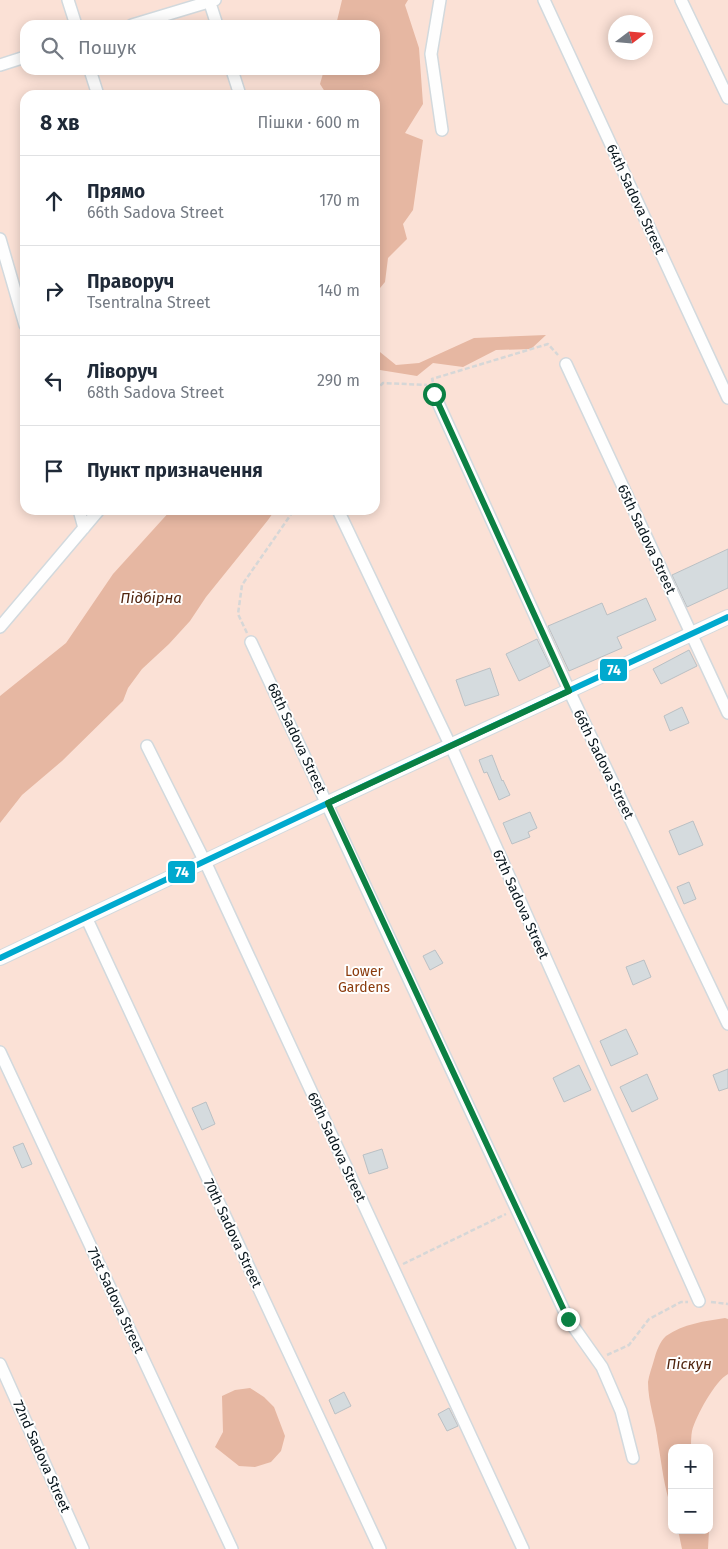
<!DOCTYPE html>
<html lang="uk">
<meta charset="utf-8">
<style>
body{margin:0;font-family:"Fira Sans",sans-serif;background:#f2f2f3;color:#1f2937}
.controls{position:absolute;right:15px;bottom:15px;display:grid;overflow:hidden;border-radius:10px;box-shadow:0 2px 12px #0003}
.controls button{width:45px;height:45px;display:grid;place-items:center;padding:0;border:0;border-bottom:1px solid #e0e1e3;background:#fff;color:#1f2937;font:25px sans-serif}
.compass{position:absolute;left:608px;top:15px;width:45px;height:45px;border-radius:50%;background:#fff;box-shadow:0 2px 12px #0003;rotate:74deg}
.stop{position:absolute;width:15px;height:15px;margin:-11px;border:4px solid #0b8043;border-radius:50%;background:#fff}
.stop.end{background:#0b8043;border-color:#fff;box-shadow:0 1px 5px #0008}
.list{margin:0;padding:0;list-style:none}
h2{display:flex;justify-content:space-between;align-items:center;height:65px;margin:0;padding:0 20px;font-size:21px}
h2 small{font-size:16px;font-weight:400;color:#747a83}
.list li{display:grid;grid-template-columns:32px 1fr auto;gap:15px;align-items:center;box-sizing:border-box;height:90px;padding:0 20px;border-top:1px solid #e0e1e3}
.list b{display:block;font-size:19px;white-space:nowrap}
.list p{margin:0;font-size:16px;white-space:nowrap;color:#747a83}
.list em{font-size:16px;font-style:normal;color:#747a83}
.icon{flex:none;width:28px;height:28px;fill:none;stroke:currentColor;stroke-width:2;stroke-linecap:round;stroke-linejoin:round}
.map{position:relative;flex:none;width:728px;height:1549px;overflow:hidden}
.search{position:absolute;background:#fff;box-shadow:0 2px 12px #0003;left:20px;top:20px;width:360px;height:55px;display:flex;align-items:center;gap:12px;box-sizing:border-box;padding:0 18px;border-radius:15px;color:#747a83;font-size:19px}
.panel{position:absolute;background:#fff;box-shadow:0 2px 12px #0003;left:20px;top:90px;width:360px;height:425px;border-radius:15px}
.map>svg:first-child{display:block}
</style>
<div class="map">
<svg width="728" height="1549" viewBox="0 0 728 1549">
<rect width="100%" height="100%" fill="#fafafa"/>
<path fill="#fbe1d6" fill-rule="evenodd" d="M0 0H728V1549H0ZM616 22H646V52H616ZM25 25H375V70H25ZM25 95H375V510H25ZM672 1448H709V1530H672Z"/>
<path fill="#e6b7a2" d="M342 0H408L405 5 419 48 423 104 405 133 423 140 413 210 403 224 407 239 388 258 385 282 375 294V95H327L320 84 324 70H375V25H336Z
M546 335 531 349 496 350 463 367 433 363 417 376 380 370 375 375V348L396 365 419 363 474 338Z
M171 510H275L268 520 206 597 190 621 169 644 142 669 128 688 123 701 62 761 22 795 0 823V696L66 643 113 574Z
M725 1318 728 1319V1374C715 1381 696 1416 692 1431 691 1436 691 1443 691 1448H672V1510C664 1488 662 1466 658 1443 656 1422 648 1403 648 1382 649 1375 652 1367 654 1360 656 1352 660 1341 666 1336 683 1324 705 1321 725 1318Z
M250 1388 264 1397 274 1407 285 1436 281 1451 271 1462 255 1467 239 1466 215 1447 223 1432 222 1396 235 1390Z
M678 1530H709L708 1549H682Z"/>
<path fill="#d5dbde" stroke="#bac0c4" d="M728 549V588L687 607 672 575Z
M646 598 656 620 617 637 622 648 569 671 548 626 602 603 607 615Z
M537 639 550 666 519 681 506 654Z
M689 650 697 666 661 684 653 669Z
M490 668 499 695 465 706 456 680Z
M682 707 689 723 670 731 664 716Z
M492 755 502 781 503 780 510 795 499 800 487 772 484 773 479 760Z
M530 812 537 828 528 832 530 837 512 844 503 823Z
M693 821 703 845 679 855 669 831Z
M689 882 696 899 684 904 677 887Z
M435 950 443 963 430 970 423 956Z
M644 960 651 977 633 985 626 967Z
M626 1029 638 1054 611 1066 600 1041Z
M579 1065 591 1090 564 1102 553 1078Z
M728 1069V1088L719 1091 713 1075Z
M647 1074 658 1099 632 1112 620 1087Z
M206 1102 215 1124 202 1130 192 1108Z
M23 1143 32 1164 22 1168 13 1147Z
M382 1149 388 1168 369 1174 363 1155Z
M344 1392 351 1406 335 1414 329 1400Z
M449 1408 458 1426 447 1431 438 1414Z"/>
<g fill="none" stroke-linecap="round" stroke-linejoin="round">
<defs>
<path id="minor" d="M68 0 76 25
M209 0 217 25
M440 0 431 54 442 130
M544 0 728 398
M681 0 728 98
M132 25 215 0
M0 65 25 57
M90 70 98 95
M232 70 240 95
M0 239 25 325
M566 364 728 713
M434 394 573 699 728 1024
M79 510 84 528
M338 510 454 753 699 1301
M0 627 99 510
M251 642 568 1319 602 1367 621 1411 633 1458
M147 746 208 868 523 1549
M86 917 380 1549
M0 1052 232 1549
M0 1364 83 1549"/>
<path id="tertiary" d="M0 958 383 777 728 617"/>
</defs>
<use href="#minor" stroke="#d2d9dd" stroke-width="14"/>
<use href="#tertiary" stroke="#d2d9dd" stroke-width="16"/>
<path stroke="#d6d7d7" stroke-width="2.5" stroke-dasharray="5 2.5" stroke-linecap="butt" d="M433 382 432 379 548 344 558 355
M375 391 383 383 427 385
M247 633 238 614 242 585 294 510
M403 1264 506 1214
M711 1302 728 1304
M607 1355 629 1345 649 1319 681 1302H688"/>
<use href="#minor" stroke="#fefefe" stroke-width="11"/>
<use href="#tertiary" stroke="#fefefe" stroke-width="14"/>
<defs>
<path id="bus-1" d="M0 958 383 777 728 617"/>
</defs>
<use href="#bus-1" stroke="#fff" stroke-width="10"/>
<use href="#bus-1" stroke="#00a9ce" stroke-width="6"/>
</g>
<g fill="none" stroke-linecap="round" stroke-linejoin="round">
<path stroke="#0b8043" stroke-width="6" d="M434 394 569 691 328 803 568 1319"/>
</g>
<g text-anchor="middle" stroke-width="4" stroke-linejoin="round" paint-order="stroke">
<g font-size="14" fill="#09161d" stroke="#fff">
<text transform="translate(636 199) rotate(65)" y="5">64th Sadova Street</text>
<text transform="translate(647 539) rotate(65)" y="5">65th Sadova Street</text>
<text transform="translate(297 738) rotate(65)" y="5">68th Sadova Street</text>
<text transform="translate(604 764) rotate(64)" y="5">66th Sadova Street</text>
<text transform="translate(521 904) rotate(66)" y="5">67th Sadova Street</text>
<text transform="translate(337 1147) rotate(65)" y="5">69th Sadova Street</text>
<text transform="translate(233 1233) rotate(65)" y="5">70th Sadova Street</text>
<text transform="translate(116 1300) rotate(65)" y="5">71st Sadova Street</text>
<text transform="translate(42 1456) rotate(66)" y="5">72nd Sadova Street</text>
</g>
<g font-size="14" fill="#8b3b0d" stroke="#fff">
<text x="364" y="976">Lower<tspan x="364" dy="16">Gardens</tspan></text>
</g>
<g font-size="15" font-style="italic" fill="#51250f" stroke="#fff">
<text x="151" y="603">Підбірна</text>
<text x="689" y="1369">Піскун</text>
</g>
</g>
<g stroke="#fff" stroke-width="2">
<rect x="599" y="658" width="29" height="24" rx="5" fill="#00a9ce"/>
<rect x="167" y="860" width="29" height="24" rx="5" fill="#00a9ce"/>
</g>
<g font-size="14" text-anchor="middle" font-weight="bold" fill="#fff">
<text x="614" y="675">74</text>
<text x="182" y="877">74</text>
</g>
</svg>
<div class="controls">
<button>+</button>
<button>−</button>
</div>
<svg class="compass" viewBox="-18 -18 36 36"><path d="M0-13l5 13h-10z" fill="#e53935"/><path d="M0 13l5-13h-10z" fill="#747a83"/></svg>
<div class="stop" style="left:434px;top:394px"></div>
<div class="stop end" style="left:568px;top:1319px"></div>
<div class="search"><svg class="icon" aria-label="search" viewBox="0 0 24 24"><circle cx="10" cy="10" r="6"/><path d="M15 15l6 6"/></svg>Пошук</div>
<section class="panel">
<h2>8 хв<small>Пішки · 600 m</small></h2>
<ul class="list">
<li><svg class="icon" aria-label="ahead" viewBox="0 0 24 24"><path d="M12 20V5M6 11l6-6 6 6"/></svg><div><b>Прямо</b><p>66th Sadova Street</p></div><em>170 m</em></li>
<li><svg class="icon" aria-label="right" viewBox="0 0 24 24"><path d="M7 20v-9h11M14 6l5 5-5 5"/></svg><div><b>Праворуч</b><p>Tsentralna Street</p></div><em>140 m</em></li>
<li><svg class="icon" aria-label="left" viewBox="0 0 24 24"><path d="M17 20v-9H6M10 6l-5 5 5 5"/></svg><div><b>Ліворуч</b><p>68th Sadova Street</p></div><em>290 m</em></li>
<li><svg class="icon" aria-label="arrive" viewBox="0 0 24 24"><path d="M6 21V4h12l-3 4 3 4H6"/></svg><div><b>Пункт призначення</b></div></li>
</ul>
</section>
</div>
